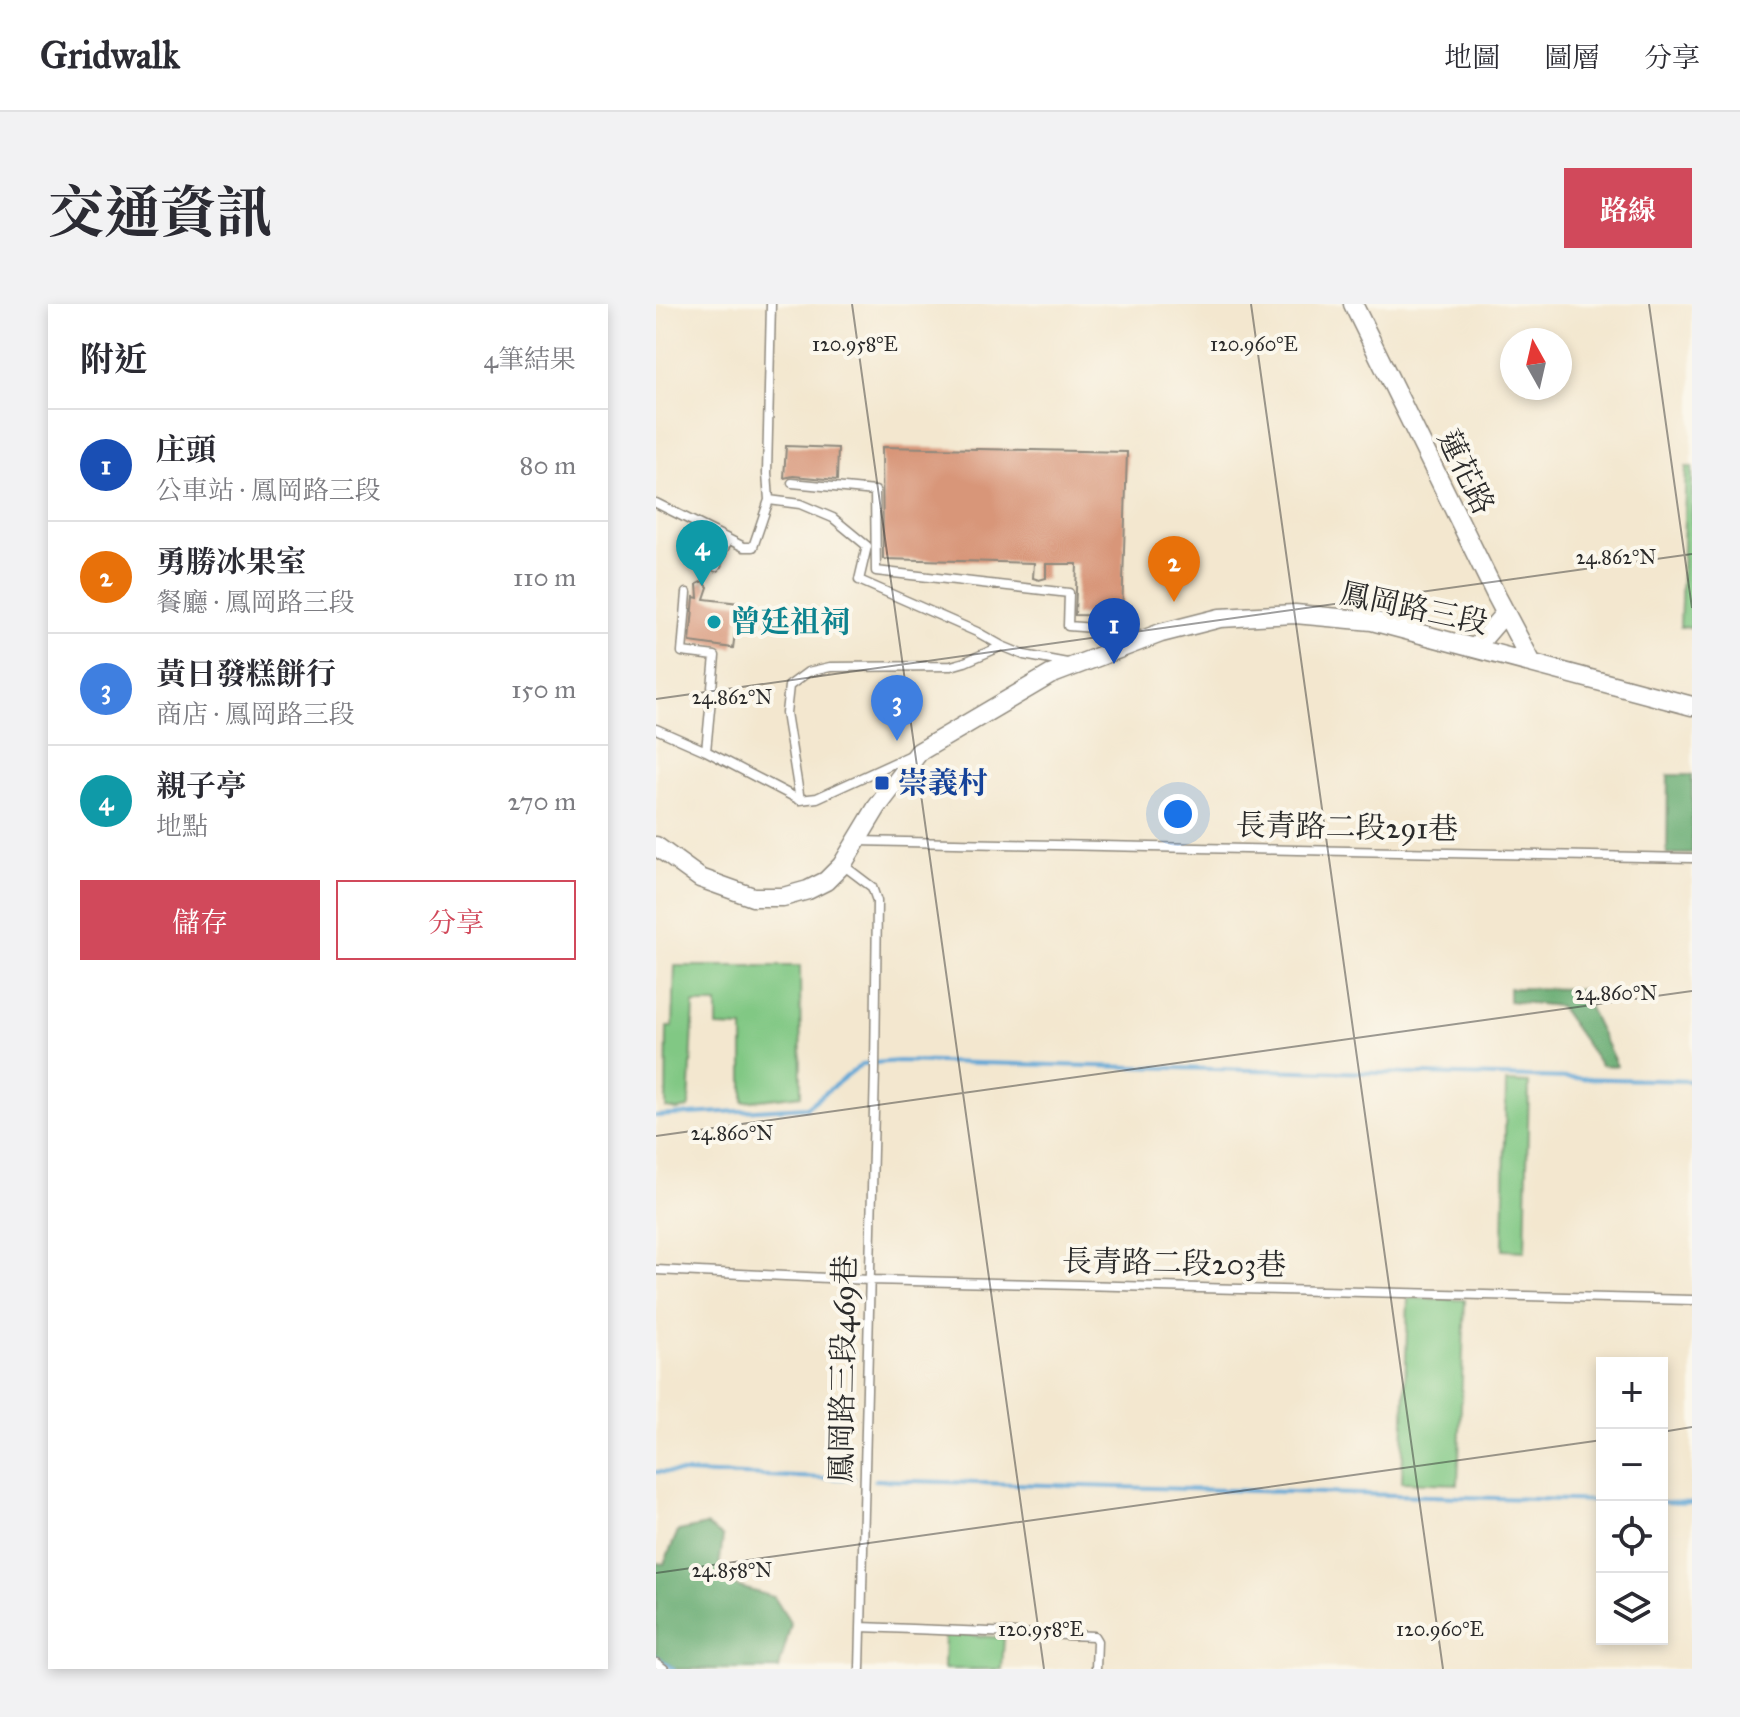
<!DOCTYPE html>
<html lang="zh-TW">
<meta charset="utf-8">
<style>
body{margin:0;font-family:"IM FELL Great Primer","Noto Serif TC",serif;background:#f2f2f3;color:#2b2b33}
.controls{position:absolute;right:24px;bottom:24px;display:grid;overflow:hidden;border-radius:0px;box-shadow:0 4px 12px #0003}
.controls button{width:72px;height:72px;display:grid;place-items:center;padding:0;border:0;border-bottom:2px solid #e1e1e2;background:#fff;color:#2b2b33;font:40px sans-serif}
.compass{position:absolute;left:844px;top:24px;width:72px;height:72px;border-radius:50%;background:#fff;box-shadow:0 4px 12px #0003;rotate:352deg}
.you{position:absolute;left:522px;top:510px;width:28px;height:28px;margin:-20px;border:6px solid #fff;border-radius:50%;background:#1a73e8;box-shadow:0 0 0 12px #1a73e833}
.badge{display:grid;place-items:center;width:52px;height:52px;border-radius:50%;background:#d1495b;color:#fff;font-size:26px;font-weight:700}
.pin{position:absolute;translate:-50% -66px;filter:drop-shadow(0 2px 4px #0008)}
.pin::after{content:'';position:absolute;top:42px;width:28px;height:24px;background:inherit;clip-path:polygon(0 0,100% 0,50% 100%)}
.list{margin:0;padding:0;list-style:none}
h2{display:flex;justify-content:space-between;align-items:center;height:104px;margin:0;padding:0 32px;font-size:34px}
h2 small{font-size:26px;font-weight:400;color:#7c7c81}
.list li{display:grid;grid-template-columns:52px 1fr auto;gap:24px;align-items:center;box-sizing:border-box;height:112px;padding:0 32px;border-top:2px solid #e1e1e2}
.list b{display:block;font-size:30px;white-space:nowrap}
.list p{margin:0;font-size:26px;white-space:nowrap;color:#7c7c81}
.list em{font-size:26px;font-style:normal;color:#7c7c81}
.actions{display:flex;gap:16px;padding:24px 32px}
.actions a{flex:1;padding:18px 0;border:2px solid #d1495b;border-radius:0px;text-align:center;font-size:28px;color:#d1495b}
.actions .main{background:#d1495b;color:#fff}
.icon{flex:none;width:44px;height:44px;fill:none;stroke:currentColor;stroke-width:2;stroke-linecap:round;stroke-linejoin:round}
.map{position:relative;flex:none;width:1036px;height:1365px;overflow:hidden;border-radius:0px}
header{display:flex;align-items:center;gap:48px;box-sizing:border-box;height:112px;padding:0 40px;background:#fff;border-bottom:2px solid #e1e1e2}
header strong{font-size:38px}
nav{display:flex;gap:44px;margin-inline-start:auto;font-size:28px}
.intro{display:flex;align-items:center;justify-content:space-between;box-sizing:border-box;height:192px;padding:0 48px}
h1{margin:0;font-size:56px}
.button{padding:20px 36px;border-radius:0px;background:#d1495b;color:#fff;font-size:28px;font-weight:700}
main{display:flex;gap:48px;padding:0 48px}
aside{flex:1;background:#fff;border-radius:0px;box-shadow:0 4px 12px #0003}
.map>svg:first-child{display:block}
</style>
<header>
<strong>Gridwalk</strong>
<nav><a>地圖</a><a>圖層</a><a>分享</a></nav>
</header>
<div class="intro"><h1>交通資訊</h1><a class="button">路線</a></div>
<main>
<aside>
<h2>附近<small>4筆結果</small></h2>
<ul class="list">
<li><span class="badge" style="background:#1a4fb4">1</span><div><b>庄頭</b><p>公車站 · 鳳岡路三段</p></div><em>80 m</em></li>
<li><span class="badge" style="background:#e8710a">2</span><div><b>勇勝冰果室</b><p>餐廳 · 鳳岡路三段</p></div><em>110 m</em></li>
<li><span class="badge" style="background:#3f7fe0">3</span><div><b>黃日發糕餅行</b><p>商店 · 鳳岡路三段</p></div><em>150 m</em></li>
<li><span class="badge" style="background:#0f9aa8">4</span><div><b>親子亭</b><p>地點</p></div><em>270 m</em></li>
</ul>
<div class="actions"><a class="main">儲存</a><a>分享</a></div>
</aside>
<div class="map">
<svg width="1036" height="1365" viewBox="0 0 1036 1365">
<rect width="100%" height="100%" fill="#fbf7ec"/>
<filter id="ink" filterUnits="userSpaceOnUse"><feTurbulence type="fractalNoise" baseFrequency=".0125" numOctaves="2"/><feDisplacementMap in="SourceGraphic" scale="16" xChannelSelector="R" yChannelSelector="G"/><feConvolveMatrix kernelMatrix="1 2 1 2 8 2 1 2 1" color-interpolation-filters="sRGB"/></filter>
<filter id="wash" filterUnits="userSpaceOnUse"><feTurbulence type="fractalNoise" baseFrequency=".006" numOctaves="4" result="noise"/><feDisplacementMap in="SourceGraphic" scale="32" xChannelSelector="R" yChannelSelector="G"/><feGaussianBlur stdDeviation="1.8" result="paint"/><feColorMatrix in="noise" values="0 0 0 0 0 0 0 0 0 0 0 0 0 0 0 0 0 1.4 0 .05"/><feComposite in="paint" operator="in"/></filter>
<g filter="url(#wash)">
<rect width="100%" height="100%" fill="#f3e7cf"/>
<path fill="#81c884" stroke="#567a58" stroke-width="2" d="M1030 163H1036V323H1024Z
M19 662H144L145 791 87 798V724L61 723V700H38L33 804 21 806 10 804 11 723H17Z
M850 778 873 779 869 947 847 946Z
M752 994 809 996 802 1180 746 1178Z
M289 1329 348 1334 346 1365H288Z"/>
<path fill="#68ac72" stroke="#4a6c4e" stroke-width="2" d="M1012 471H1036V550H1011Z
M853 684 924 685 961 762 945 761 903 702 853 697Z
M50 1221 67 1233 62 1272 80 1282 118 1293 135 1320 123 1365H19L0 1350V1259L8 1260 22 1227Z"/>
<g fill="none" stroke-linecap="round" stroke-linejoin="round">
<path stroke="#5ea6d5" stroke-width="4" d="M0 812 151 803 206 760 243 757 1036 777
M0 1168 198 1175
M219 1176 946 1197
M1006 1198 1036 1199
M0 1352 17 1365"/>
</g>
<g id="blocks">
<path fill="#d89679" d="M130 142 182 144 181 176 137 172 128 174Z
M226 143 471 148 466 312 419 311 421 260H390V274L383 276 377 274 378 259 227 255Z
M47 277 52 283 48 295 83 299 77 344 34 338 38 293 42 294 41 280Z"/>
</g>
</g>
<g filter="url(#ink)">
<use href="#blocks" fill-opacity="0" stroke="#8f897d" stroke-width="2"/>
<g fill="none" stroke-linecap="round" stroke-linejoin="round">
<defs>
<path id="service" d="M136 179 219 187 220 267 413 289 412 322 451 325 452 347
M113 196 111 169 115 0
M0 199 88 243H97L113 196 144 200 177 214 211 242 203 276 321 328 346 342 368 351 411 359
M60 263 72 235
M31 289 26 348 59 352 50 447
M0 425 50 447 144 496 161 494 253 452
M144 496 130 409 133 382 152 368 174 363 295 362 309 358 346 342
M201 537 1036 554
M187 561 216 583 221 597 219 766 204 1365
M0 966 214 976 1036 996
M205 1323 438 1332 441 1337 440 1365
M0 1359 8 1365"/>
<path id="tertiary" d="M697 0 841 293 876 359
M819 344 849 309
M0 542 44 574 97 593H127L152 586 170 577 186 561 221 503 263 448 394 371 505 329 564 314 639 310 716 317 1036 402"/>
</defs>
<use href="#service" stroke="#8f897d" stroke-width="11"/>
<use href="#tertiary" stroke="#8f897d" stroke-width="21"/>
<use href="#service" stroke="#fff" stroke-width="8"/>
<use href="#tertiary" stroke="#fff" stroke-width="18"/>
</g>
</g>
<path fill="none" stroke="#2b2b2b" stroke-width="2" stroke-opacity="0.45" d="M196 0 388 1365M595 0 787 1365M993 0 1036 304M0 395 1036 250M0 832 1036 687M1006 1128 1036 1123M0 1269 946 1136"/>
<circle fill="#0f9aa8" stroke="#fbf7ec" stroke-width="3" cx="58" cy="318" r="8"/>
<rect fill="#1a4fb4" stroke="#fbf7ec" stroke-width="3" x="218" y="471" width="16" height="16" rx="4"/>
<g text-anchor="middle" stroke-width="8" stroke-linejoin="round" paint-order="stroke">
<g font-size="30" fill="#2b2b2b" stroke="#fbf7ec">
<text transform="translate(810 168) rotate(64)" y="10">蓮花路</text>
<text transform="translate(758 304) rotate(12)" y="10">鳳岡路三段</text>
<text transform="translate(691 523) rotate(1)" y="10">長青路二段291巷</text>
<text transform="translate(518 959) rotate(1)" y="10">長青路二段203巷</text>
<text transform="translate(187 1065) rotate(-89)" y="10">鳳岡路三段469巷</text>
</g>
<g font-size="30" font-weight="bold" fill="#0d838f" stroke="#fbf7ec" text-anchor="start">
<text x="74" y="328">曾廷祖祠</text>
</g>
<g font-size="30" font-weight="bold" fill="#164399" stroke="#fbf7ec" text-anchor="start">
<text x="242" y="489">崇義村</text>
</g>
</g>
<g font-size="20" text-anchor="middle" fill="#2b2b2b" stroke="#fbf7ec" stroke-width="8" stroke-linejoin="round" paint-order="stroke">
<text x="199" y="47">120.958°E</text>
<text x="598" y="47">120.960°E</text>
<text x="960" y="260">24.862°N</text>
<text x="76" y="400">24.862°N</text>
<text x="960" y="696">24.860°N</text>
<text x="76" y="836">24.860°N</text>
<text x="76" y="1273">24.858°N</text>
<text x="385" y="1332">120.958°E</text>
<text x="784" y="1332">120.960°E</text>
</g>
</svg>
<div class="controls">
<button>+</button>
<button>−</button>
<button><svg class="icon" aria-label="locate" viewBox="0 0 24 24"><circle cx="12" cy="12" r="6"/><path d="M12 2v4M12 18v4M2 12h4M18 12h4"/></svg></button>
<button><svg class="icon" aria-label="layers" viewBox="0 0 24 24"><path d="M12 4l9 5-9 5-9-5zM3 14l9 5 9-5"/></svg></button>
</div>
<svg class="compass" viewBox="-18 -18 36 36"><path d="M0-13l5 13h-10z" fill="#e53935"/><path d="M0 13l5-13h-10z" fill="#7c7c81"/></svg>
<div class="you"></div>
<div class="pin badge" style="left:458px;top:360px;background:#1a4fb4">1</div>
<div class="pin badge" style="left:518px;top:298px;background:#e8710a">2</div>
<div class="pin badge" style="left:241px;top:437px;background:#3f7fe0">3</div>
<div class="pin badge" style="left:46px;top:282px;background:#0f9aa8">4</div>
</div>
</main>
